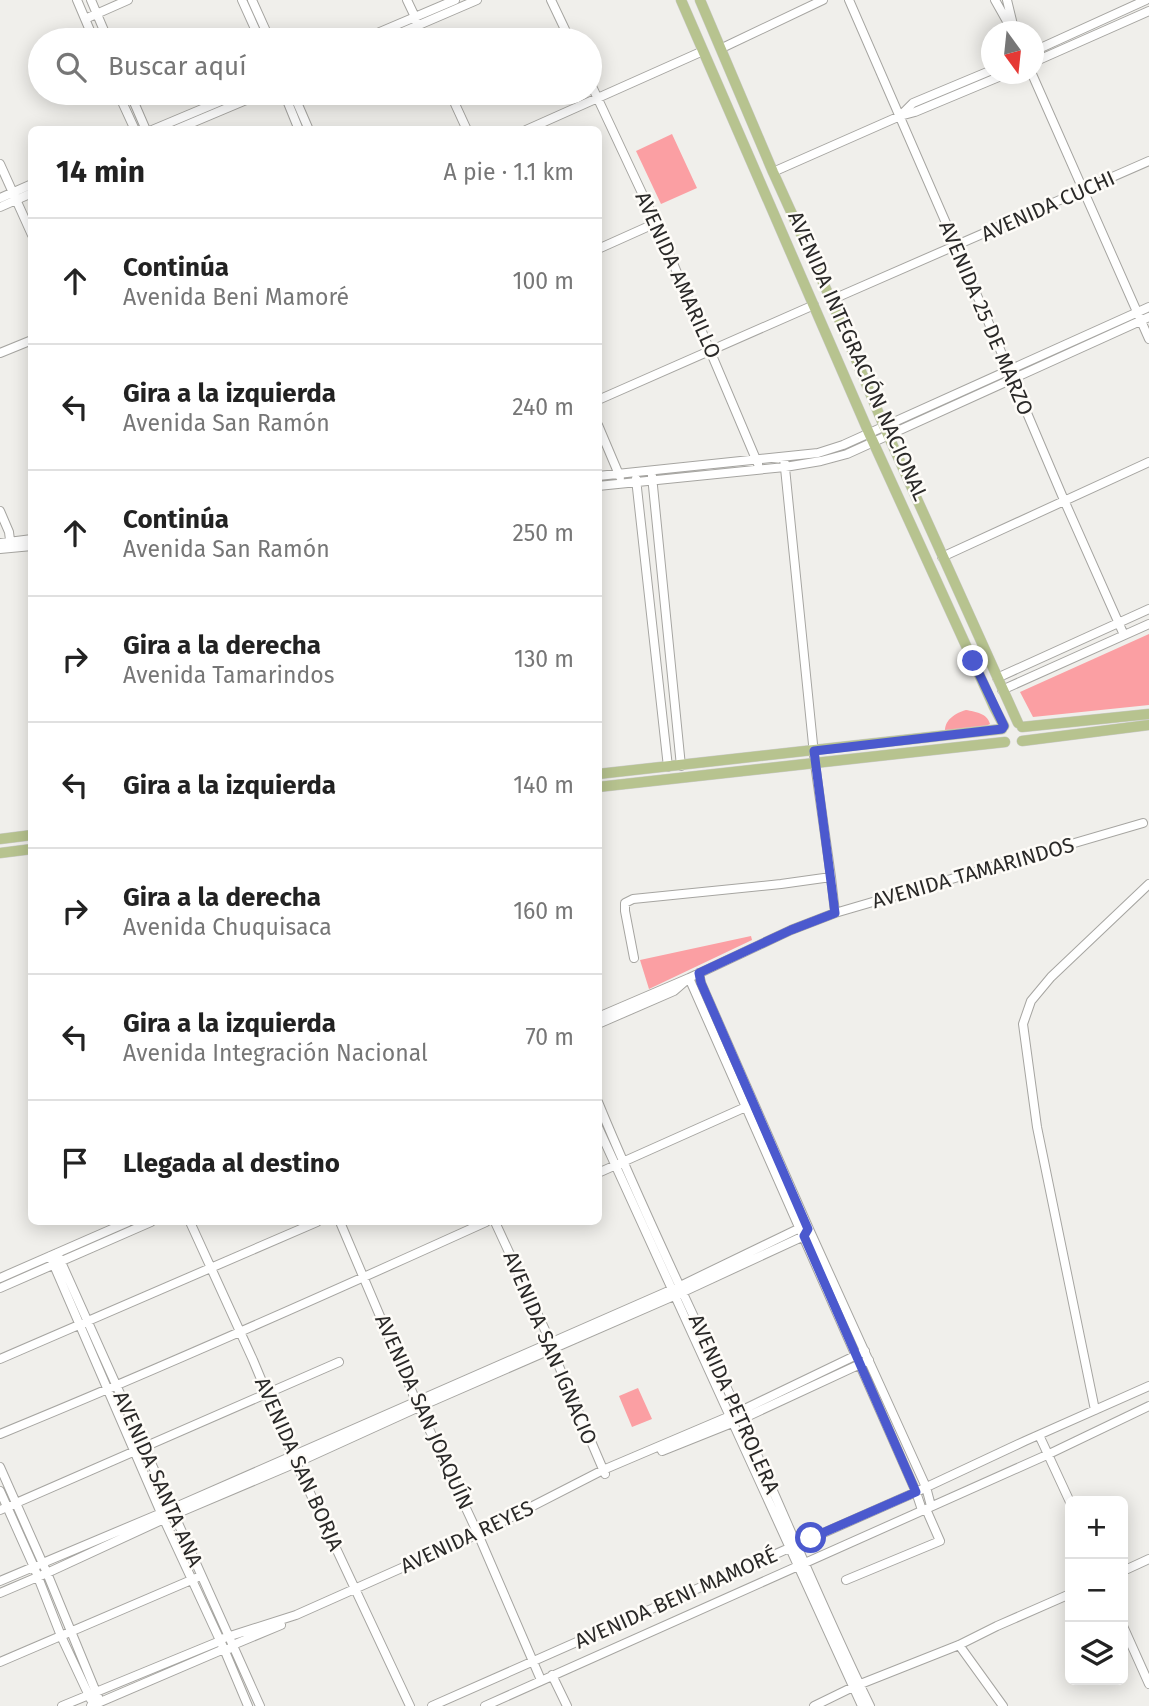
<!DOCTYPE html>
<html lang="es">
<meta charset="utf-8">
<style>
body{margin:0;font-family:"Fira Sans",sans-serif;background:#f6f6f6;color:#222}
.controls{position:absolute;right:21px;bottom:21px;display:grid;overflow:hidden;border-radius:10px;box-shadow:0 4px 18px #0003}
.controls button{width:63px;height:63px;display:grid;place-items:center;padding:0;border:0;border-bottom:2px solid #e0e0e0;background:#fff;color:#222;font:35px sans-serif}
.compass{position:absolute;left:981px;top:21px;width:63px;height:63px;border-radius:50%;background:#fff;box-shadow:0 4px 18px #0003;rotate:165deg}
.stop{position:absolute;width:21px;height:21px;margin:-16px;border:5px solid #4b59ce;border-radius:50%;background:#fff}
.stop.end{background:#4b59ce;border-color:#fff;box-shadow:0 2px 7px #0008}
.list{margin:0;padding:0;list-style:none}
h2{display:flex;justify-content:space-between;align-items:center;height:91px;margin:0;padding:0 28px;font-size:30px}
h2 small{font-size:23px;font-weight:400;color:#767676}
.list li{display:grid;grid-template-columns:46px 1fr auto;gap:21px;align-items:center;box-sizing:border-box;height:126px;padding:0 28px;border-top:2px solid #e0e0e0}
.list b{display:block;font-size:26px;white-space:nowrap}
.list p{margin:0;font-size:23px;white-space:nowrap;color:#767676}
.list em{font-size:23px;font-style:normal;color:#767676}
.icon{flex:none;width:38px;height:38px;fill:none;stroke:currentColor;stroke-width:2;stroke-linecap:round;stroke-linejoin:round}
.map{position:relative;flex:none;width:1149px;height:1706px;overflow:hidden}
.search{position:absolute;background:#fff;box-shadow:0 4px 18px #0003;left:28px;top:28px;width:574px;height:77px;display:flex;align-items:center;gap:18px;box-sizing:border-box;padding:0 24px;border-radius:38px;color:#767676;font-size:26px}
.panel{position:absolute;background:#fff;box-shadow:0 4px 18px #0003;left:28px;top:126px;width:574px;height:1099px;border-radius:10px}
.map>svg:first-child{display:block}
</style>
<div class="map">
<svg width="1149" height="1706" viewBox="0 0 1149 1706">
<rect width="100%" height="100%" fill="#f0efeb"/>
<path fill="#fb9fa3" d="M672 134 697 188 661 204 636 151Z
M1149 634V705L1033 717 1020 692Z
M966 710C976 712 987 713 990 724L986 726 945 731C945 719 956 713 966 710Z
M751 936 752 940 649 989 640 960Z
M638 1388 652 1419 632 1427 619 1396Z"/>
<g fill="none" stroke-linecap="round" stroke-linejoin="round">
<defs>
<path id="minor" d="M77 0 94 40
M91 0 108 40
M242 0 260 40
M252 0 270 40
M407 0 426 40
M551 0 570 40
M849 0 956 246 1064 500 1124 635
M995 0 1013 32
M1007 0 1014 29
M85 19 128 0
M361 40 455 0
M384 40 477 0
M722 48 823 0
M1034 51 1146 0
M1034 62 1149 11
M1032 74 1149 339
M590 82 656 223 758 464
M118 93 135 130
M130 93 146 130
M284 93 299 130
M293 93 309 130
M450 93 467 130
M902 114 913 103 992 70
M152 130 240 93
M175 130 263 93
M526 130 703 51
M0 164 32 235
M773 172 900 116 915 112 1006 74
M0 198 32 184
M0 207 32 193
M598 249 656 223
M831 300 1149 161
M0 353 32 340
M598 400 814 305
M598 425 620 477
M598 476 818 453 843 445 1149 307
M652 476 681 766
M636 479 668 767
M598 486 785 467 821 461 847 454 1149 317
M0 511 9 532 11 548
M0 543 32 539
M0 549 32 546
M942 557 1149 462
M997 678 1149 609
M1002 690 1149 624
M831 877 835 913
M634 958 625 911V903L633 899 781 884 831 877 815 764 784 458
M699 973 701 983 809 1229 926 1487 931 1506
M598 1017 689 978 674 991 598 1024
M598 1102C642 1210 694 1315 742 1421 785 1516 824 1612 870 1706
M598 1127 862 1706
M598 1173 748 1106
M190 1222 253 1360 296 1463 410 1706
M340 1222 416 1401 478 1534 541 1680
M495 1222 551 1343 552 1350 605 1474
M57 1253 260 1706
M50 1256 161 1513 224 1649 248 1706
M0 1278 128 1222
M0 1288 151 1222
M0 1359 317 1222
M1095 1410 1037 1127 1023 1024 1031 1001 1051 977 1149 884
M0 1434C164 1367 325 1295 486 1222
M1039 1435 1070 1502
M662 1451 742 1419 869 1360
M0 1467 47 1573 98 1697
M0 1491 34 1567 61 1636 91 1700
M0 1510 339 1362
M922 1510 916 1492 689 978 791 930 835 913 1143 823
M1123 1571 1149 1559
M846 1580 940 1541 926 1509
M0 1581 171 1509 680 1286 800 1228 809 1229 804 1236 683 1292 419 1407 296 1463 164 1519 47 1573 0 1593
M1123 1626 1149 1684
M959 1645 1003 1706
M0 1662 196 1578
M552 1675 567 1706
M62 1706 220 1641 224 1638 296 1615 478 1534 603 1470 730 1416 865 1351
M91 1706 224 1649H229L233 1645 281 1625
M432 1706 916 1492 1025 1441 1149 1386
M485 1706 1049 1454 1149 1406
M814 1706 853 1687 959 1645 997 1626 1070 1594"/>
<path id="major" d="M681 0 869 433 994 707 1004 726
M700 0 773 172 831 300 884 426 1018 723
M1022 727 1149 714
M1022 741 1149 725
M598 774 1002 729
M598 787 1005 742
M0 839 32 835
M0 853 32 849"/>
</defs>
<use href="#minor" stroke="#a6a5a1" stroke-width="10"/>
<use href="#major" stroke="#cccccb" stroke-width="11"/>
<use href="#minor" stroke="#fff" stroke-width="8"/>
<use href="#major" stroke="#b7c38f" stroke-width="10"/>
</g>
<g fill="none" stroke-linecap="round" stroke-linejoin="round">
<path stroke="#4b59ce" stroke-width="9" d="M811 1538 916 1492 804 1236 808 1229 701 983 699 973 791 930 835 913 814 751 1002 729 1004 726 973 661"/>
</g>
<g text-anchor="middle" stroke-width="5" stroke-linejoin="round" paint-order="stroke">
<g font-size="21" fill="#2a2928" stroke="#fefcf8">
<text transform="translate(1048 206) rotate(-24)" y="7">AVENIDA CUCHI</text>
<text transform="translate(678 275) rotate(66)" y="7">AVENIDA AMARILLO</text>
<text transform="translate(986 318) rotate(67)" y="7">AVENIDA 25 DE MARZO</text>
<text transform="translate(858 356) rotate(66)" y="7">AVENIDA INTEGRACIÓN NACIONAL</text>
<text transform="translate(973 873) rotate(-16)" y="7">AVENIDA TAMARINDOS</text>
<text transform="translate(550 1348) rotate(67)" y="7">AVENIDA SAN IGNACIO</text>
<text transform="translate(734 1404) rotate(66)" y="7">AVENIDA PETROLERA</text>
<text transform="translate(424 1412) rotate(66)" y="7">AVENIDA SAN JOAQUÍN</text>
<text transform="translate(299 1464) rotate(66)" y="7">AVENIDA SAN BORJA</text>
<text transform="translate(158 1479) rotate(66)" y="7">AVENIDA SANTA ANA</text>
<text transform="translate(467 1537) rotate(-25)" y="7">AVENIDA REYES</text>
<text transform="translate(676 1598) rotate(-24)" y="7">AVENIDA BENI MAMORÉ</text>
</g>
</g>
</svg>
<div class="controls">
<button>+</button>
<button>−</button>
<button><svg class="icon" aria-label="layers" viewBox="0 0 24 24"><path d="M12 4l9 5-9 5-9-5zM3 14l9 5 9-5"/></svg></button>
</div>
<svg class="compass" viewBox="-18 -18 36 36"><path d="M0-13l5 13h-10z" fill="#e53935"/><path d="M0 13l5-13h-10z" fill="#767676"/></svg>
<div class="stop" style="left:811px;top:1538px"></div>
<div class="stop end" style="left:973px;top:661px"></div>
<div class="search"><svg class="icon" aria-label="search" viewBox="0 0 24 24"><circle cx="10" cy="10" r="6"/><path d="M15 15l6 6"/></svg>Buscar aquí</div>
<section class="panel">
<h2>14 min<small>A pie · 1.1 km</small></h2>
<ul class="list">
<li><svg class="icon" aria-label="ahead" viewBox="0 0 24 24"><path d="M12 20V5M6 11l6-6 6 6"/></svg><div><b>Continúa</b><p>Avenida Beni Mamoré</p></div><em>100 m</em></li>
<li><svg class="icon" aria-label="left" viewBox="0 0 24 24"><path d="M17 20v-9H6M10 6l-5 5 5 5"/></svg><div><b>Gira a la izquierda</b><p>Avenida San Ramón</p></div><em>240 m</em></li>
<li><svg class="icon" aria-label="ahead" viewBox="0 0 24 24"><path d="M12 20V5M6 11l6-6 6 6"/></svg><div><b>Continúa</b><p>Avenida San Ramón</p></div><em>250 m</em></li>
<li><svg class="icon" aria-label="right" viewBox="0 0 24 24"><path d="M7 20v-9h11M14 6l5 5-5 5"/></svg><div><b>Gira a la derecha</b><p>Avenida Tamarindos</p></div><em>130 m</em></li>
<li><svg class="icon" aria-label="left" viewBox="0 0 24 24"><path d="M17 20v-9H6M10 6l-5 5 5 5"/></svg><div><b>Gira a la izquierda</b></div><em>140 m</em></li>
<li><svg class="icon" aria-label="right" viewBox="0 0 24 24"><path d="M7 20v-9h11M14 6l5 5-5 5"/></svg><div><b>Gira a la derecha</b><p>Avenida Chuquisaca</p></div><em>160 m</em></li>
<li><svg class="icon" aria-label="left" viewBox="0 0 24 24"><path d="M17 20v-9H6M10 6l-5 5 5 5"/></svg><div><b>Gira a la izquierda</b><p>Avenida Integración Nacional</p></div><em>70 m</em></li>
<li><svg class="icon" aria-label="arrive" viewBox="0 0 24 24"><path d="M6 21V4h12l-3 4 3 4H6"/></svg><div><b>Llegada al destino</b></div></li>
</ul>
</section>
</div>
